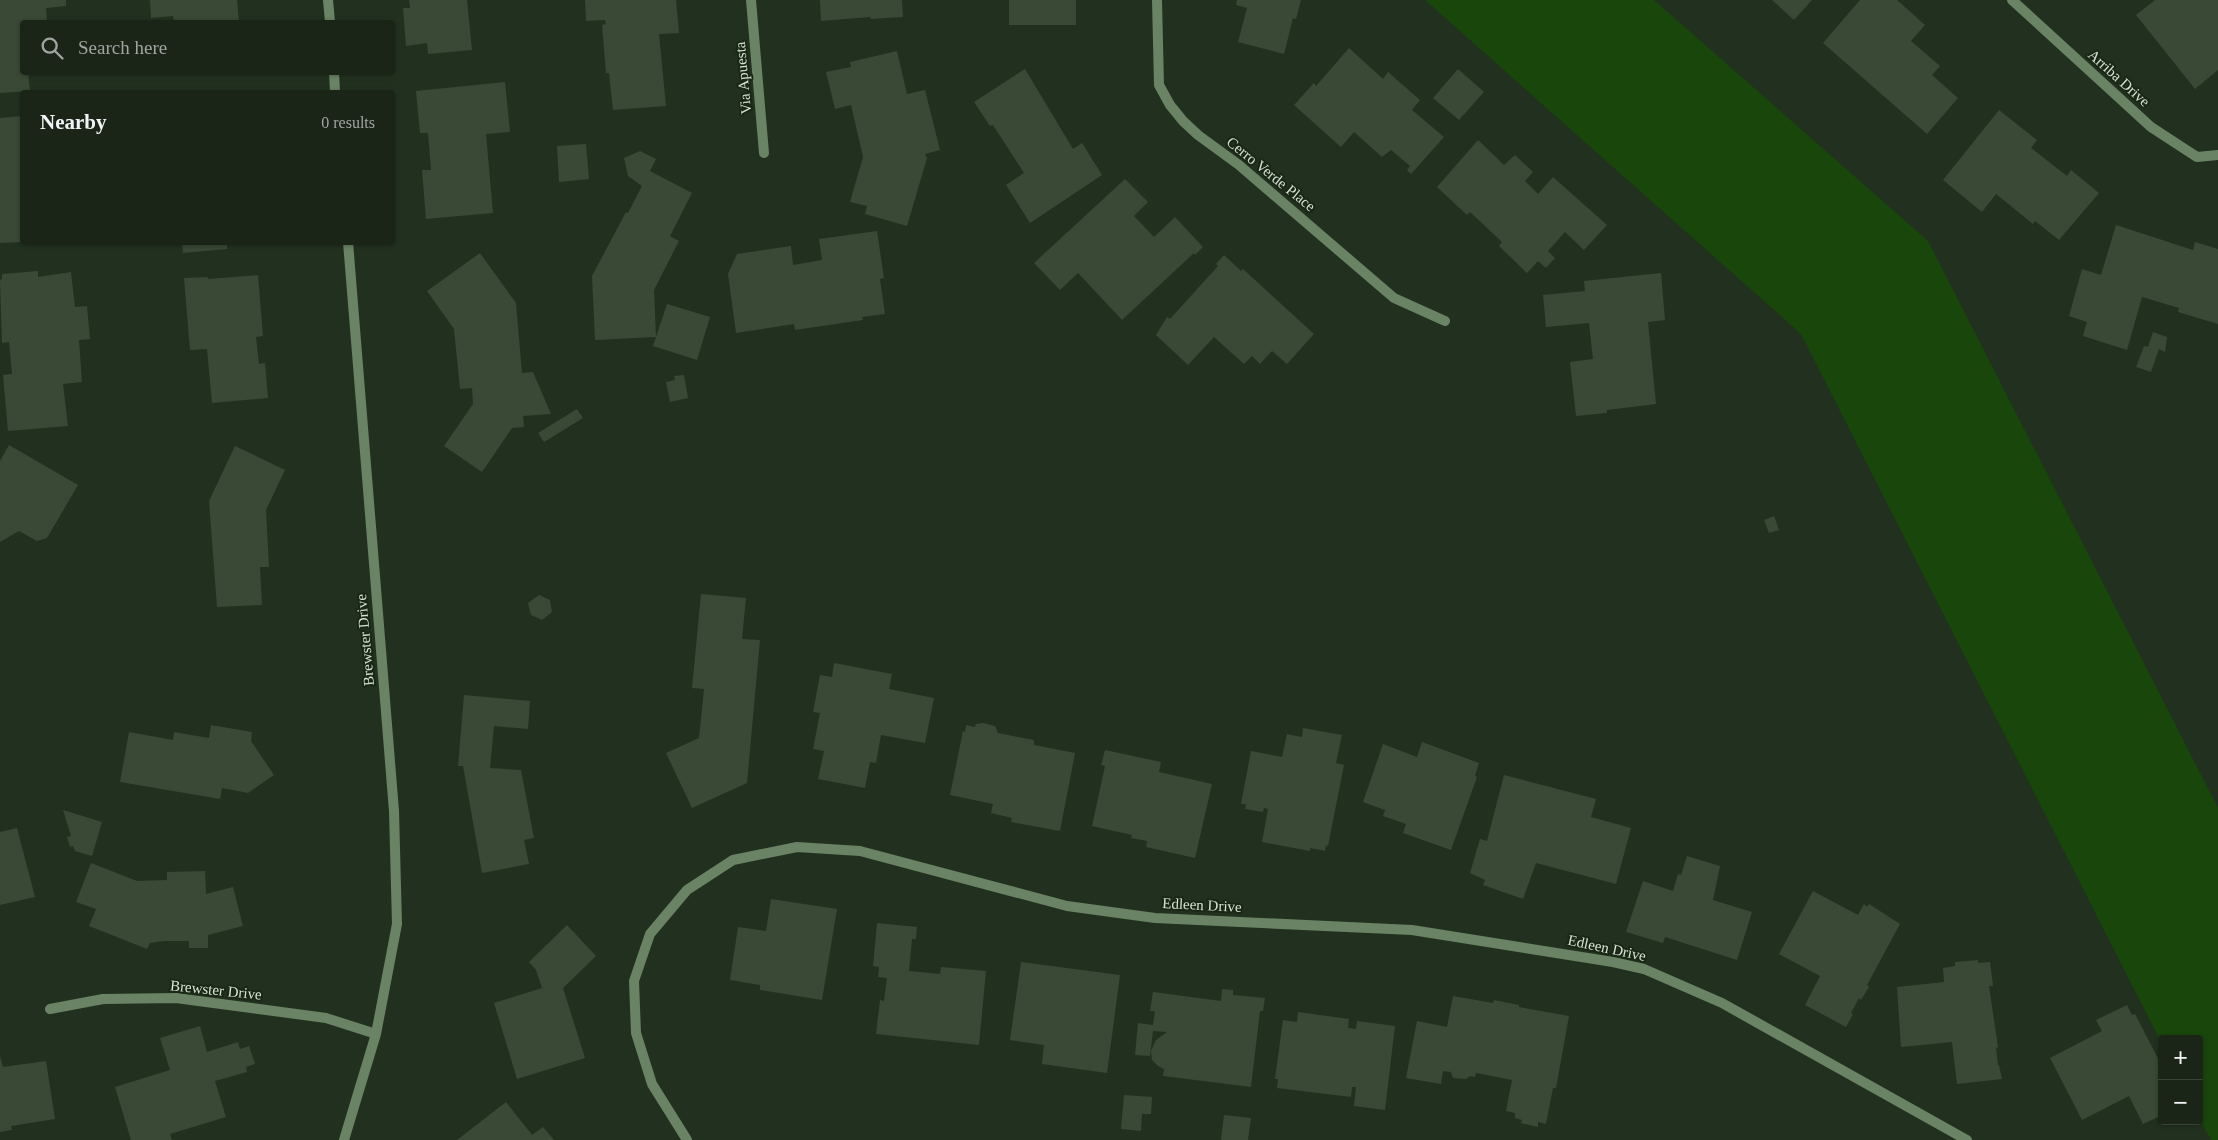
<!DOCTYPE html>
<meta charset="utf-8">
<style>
body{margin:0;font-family:Georgia,serif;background:#232d20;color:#f1f3f6}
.controls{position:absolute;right:15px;bottom:15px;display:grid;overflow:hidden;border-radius:5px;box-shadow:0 1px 4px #0004}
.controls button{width:45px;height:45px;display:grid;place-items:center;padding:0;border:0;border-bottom:1px solid #384236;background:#1a2517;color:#f1f3f6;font:25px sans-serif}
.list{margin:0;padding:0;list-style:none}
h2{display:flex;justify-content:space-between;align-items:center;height:65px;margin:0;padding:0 20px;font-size:21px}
h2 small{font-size:16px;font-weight:400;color:#9fa5a1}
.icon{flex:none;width:28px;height:28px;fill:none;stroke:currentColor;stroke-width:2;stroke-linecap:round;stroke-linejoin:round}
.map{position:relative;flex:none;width:2218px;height:1140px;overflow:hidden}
.search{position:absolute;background:#1a2517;box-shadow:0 1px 4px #0004;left:20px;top:20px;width:375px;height:55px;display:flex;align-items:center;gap:12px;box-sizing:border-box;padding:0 18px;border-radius:5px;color:#9fa5a1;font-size:19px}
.panel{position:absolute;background:#1a2517;box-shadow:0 1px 4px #0004;left:20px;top:90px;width:375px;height:155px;border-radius:5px}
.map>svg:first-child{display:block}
</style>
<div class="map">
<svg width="2218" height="1140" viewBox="0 0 2218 1140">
<rect width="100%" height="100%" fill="#22311f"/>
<path fill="#18460b" d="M1425 0H1654L1928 241 2218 808V1140H2211L2199 1118V1039H2162V1044L1801 334Z"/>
<path fill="#394935" d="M0 0H66V6L46 8 47 22H22V72H28L30 91 0 93Z
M150 0H237L239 22H174L173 16 151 18Z
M409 0H467L472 50 428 54 427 43 406 46 403 8H410Z
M585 0H676L679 33 659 34 666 106 613 110 609 73H606L602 25 606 24 605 20 586 21Z
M820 0H902L903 17 871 19 870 17 821 21Z
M1009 0H1076V25H1009Z
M1237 0H1301L1296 19 1293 18 1284 54 1238 42 1247 8 1236 5Z
M1772 0H1812L1794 20Z
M1860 0H1897L1925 25 1911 41 1940 66 1932 75 1958 98 1927 134 1823 43Z
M2155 0H2218V70L2195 89 2136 15Z
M1349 48 1383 79 1388 72 1420 100 1412 110 1444 137 1411 174 1407 170 1410 166 1391 150 1382 157 1354 132 1341 147 1294 105 1314 83 1316 86Z
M897 51 907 94 925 90 940 150 925 154 927 158 907 226 865 214 867 206 850 202 863 157 851 105 835 109 826 72 851 67 850 62Z
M1025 69 1073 149 1082 143 1102 175 1030 223 1006 185 1024 173 993 125 990 126 974 102Z
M1458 69 1484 92 1459 120 1433 98Z
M505 82 510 132 486 134 493 213 426 219 422 170H431L428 133H420L416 91Z
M1999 110 2037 140 2031 148 2067 176 2071 170 2099 193 2059 240 2035 221 2033 224 1996 194 1982 212 1943 180Z
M22 116V242L0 243V118Z
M1478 140 1504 165 1515 155 1533 172 1525 181 1538 194 1553 177 1607 225 1584 250 1565 232 1548 251 1555 258 1546 268 1538 261 1527 273 1499 246 1502 242 1470 212 1467 215 1437 187Z
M586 144 589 179 559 182 557 146Z
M640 151 656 159 650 171 692 193 670 236 679 241 654 290 656 337 595 340 592 276 626 212 628 213 642 186 628 176 624 158Z
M1125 179 1148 202 1134 216 1154 237 1175 217 1203 247 1195 255 1194 253 1122 320 1078 273 1060 290 1034 263Z
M2116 225 2193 250 2195 242 2218 249V324L2178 312 2179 308 2142 297 2127 350 2083 336 2087 322 2069 316 2082 269 2101 275Z
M877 231 884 278 880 279 885 314 862 317 863 320 795 330 794 324 736 333 728 274 737 254 791 246 793 265 822 260 819 239Z
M182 242H227V249L183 253Z
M480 253 516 303 522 373 533 372 551 414 523 416 524 427 512 428 482 472 444 446 473 404 472 388 460 389 454 329 427 291Z
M1224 255 1241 271 1243 269 1314 334 1287 364 1272 351 1260 364 1252 356 1244 364 1214 337 1188 365 1156 335 1167 317 1170 319 1218 266 1216 264Z
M38 271V277L71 272 75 307 87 306 90 339 79 340 82 382 63 384 68 426 8 431 3 375 12 374 9 342 2 343 0 280 2 279V274Z
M1661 273 1665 320 1648 322 1656 404 1607 410V413L1576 416 1570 362 1593 359 1589 323 1546 327 1543 295 1585 291 1584 281Z
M258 275 263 336 256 337 259 364 265 363 268 398 212 403 207 349 190 350 184 278 208 277V279Z
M667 304 710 317 697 360 653 346Z
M2153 332 2167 337 2165 352 2159 349 2151 372 2136 367 2144 346 2148 347Z
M684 375 688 398 670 402 666 382 675 380 674 376Z
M577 409 583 418 544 442 538 433Z
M9 445 78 485 47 538 37 541 19 531 0 542V461Z
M235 446 285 470 266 510 269 567H260L262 605 217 607 209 501Z
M1774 516 1779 530 1769 533 1764 520Z
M701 594 746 598 742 639 760 640 747 783 692 808 666 753 699 738 704 689 692 688Z
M539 595 550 600 552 612 542 620 531 615 528 603Z
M834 663 892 674 889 689 934 698 925 743 881 735 876 763 870 762 865 788 818 779 824 751 813 749 820 713 813 712 820 675 832 677Z
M464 695 530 701 528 729 494 726 490 768 521 770 534 838 524 840 529 864 482 873 463 766H458Z
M983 723 995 726 998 733 1034 740V745L1075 753 1060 831 1011 822 1012 818 991 813 993 804 950 795 963 731 965 732 966 725 975 727 976 724Z
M211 725 252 732 251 741 274 775 248 793 222 788 220 799 120 782 129 732 173 740 174 732 209 738Z
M1303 728 1342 735 1336 763 1344 765 1328 846 1326 845 1325 851 1310 848V851L1262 842 1268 809 1264 808 1263 812 1245 809 1246 804H1241L1251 751 1282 757 1287 734 1302 737Z
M1422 742 1479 763 1475 776 1477 777 1451 850 1403 833 1406 824 1383 816 1385 810 1363 802 1383 744 1417 757Z
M1105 750 1161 762 1159 772 1212 784 1195 858 1146 847 1147 841 1131 838 1132 835 1092 826 1105 766 1101 765Z
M1504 775 1596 799 1591 817 1631 828 1616 884 1536 863 1523 899 1483 885 1485 880 1470 873 1480 839 1487 841Z
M63 810 102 822 92 856 75 851 73 846 70 847 67 837 71 836Z
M17 828 35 897 0 905V832Z
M1687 856 1720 866 1713 900 1752 912 1737 960 1665 937 1663 943 1626 932 1643 881 1673 891 1678 874 1681 875Z
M91 863 137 881 167 880V872L205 871 206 894 233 887 243 926 208 935V948H189V941H164L150 943 147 949 89 926 96 909 76 902Z
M1813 891 1858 915 1864 904 1867 907 1869 904 1900 924 1867 985 1869 987 1861 1000 1859 998 1851 1013 1853 1014 1846 1027 1805 1005 1820 976 1779 954Z
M771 899 837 909 822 1000 760 990V985L730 980 738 927 766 931Z
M877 923 917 927 916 939H912L909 971 940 974 941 967 986 971 979 1045 876 1034 880 1000 884 1001 887 978 878 977 879 967 873 966Z
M567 925 596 956 563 988 585 1058 517 1079 494 1003 542 988 536 970 529 962Z
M1978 960V963L1990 962 1993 986H1989L1998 1047 1996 1048 1998 1065H1999L2002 1079 1957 1084 1952 1042 1901 1047 1897 987 1944 982 1943 968 1955 966V962Z
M1021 962 1120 975 1107 1073 1042 1064 1044 1045 1010 1040Z
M1222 989 1233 990V995L1265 998 1263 1011H1260L1251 1087 1163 1076 1164 1069 1158 1066 1152 1060 1151 1051 1156 1040 1167 1032 1153 1031 1150 1056 1135 1055 1138 1023 1153 1025 1155 1011H1150L1153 992 1221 1001Z
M1453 996 1493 1003 1494 1000 1519 1005V1007L1569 1016 1556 1088H1553L1546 1124 1538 1122V1127L1521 1123 1522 1120 1515 1118V1113L1506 1111 1512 1080 1476 1073 1475 1077 1470 1076 1466 1079 1453 1078 1451 1072 1443 1071 1441 1084 1406 1078 1417 1021 1447 1027Z
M2127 1005 2132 1015 2135 1014 2162 1066V1115L2143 1124 2129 1096 2082 1120 2050 1058 2102 1031 2096 1020Z
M1298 1012 1349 1019 1348 1028 1356 1029 1357 1021 1395 1026 1385 1110 1354 1106 1356 1087H1352L1351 1097 1277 1088 1278 1079H1275L1283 1020 1297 1022Z
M200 1026 207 1052 238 1042 240 1049 249 1046 255 1064 246 1067 247 1072 215 1081 226 1117 170 1134 172 1140H131L115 1087 170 1070 160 1038Z
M0 1056 3 1067 46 1061 55 1119 11 1126 12 1130 0 1132Z
M1124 1095 1152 1097 1151 1114H1142L1141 1131 1121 1129Z
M506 1102 532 1135 543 1127 554 1140H457Z
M1224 1115 1251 1118 1248 1140H1221Z"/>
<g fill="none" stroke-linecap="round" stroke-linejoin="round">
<path stroke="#6a8364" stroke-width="10" d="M328 0 330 22
M751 0 764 153
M1157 0 1159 85 1170 105 1183 121 1198 135 1239 165 1394 298 1445 321
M2012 0 2151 127 2197 157 2218 155
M334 72 335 92
M50 1009 103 999 176 998 326 1018 376 1034
M344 1140 376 1034 397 924 394 811 348 242
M687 1140 652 1084 636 1033 634 981 650 934 687 890 733 860 797 847 860 851 1067 906 1155 918 1412 930 1613 962 1644 969 1722 1003 1967 1140"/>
</g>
<g text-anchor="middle" stroke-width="4" stroke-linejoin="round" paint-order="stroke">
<g font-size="15" fill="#d6e0d4" stroke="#192715">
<text transform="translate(743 78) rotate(-95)" y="5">Via Apuesta</text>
<text transform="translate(2119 78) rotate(42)" y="5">Arriba Drive</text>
<text transform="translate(1271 174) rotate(39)" y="5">Cerro Verde Place</text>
<text transform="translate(365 640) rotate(-95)" y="5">Brewster Drive</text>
<text transform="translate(1202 905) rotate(3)" y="5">Edleen Drive</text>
<text transform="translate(1607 948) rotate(12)" y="5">Edleen Drive</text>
<text transform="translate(216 990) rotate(6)" y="5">Brewster Drive</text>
</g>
</g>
</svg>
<div class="controls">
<button>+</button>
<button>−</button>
</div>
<div class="search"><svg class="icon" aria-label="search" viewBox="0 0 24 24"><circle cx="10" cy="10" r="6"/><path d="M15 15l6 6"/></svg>Search here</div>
<section class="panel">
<h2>Nearby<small>0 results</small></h2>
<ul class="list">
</ul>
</section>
</div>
